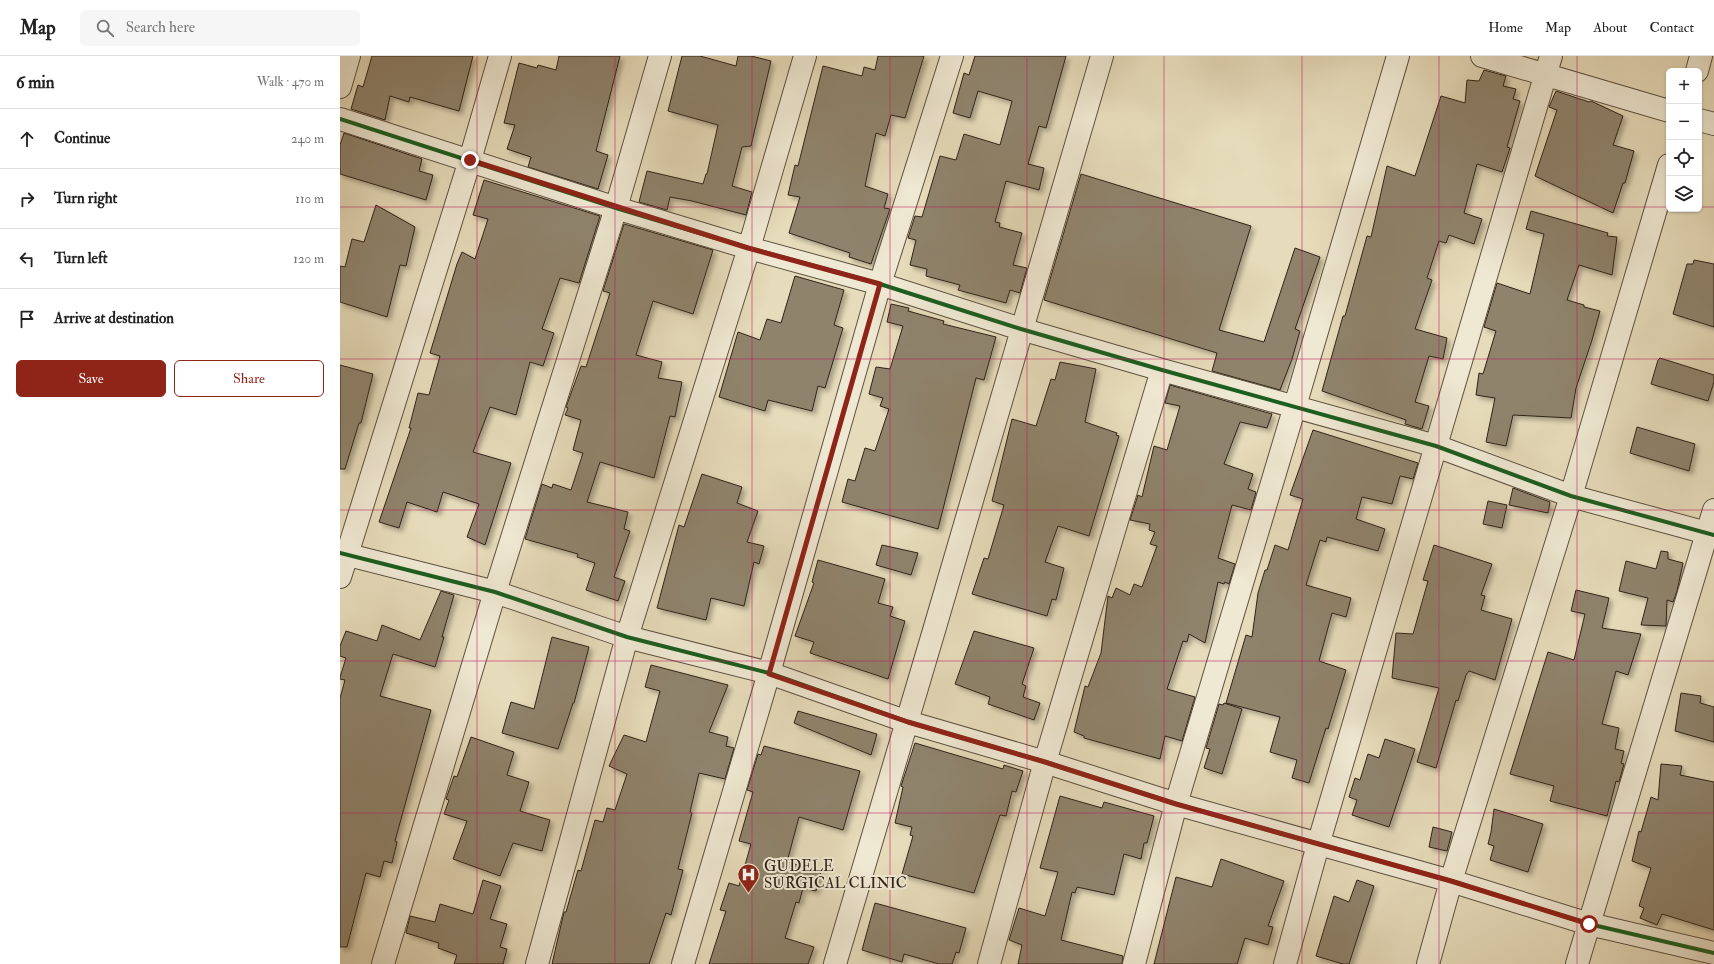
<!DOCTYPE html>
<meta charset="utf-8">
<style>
body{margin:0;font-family:"IM FELL Double Pica",serif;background:#f6f6f6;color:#222}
.controls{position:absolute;right:12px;top:12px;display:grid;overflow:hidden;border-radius:6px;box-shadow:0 1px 3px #0004}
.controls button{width:36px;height:36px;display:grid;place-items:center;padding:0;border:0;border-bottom:1px solid #e0e0e0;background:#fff;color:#222;font:20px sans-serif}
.stop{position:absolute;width:12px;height:12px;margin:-9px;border:3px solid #8f2418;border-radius:50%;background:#fff}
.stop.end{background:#8f2418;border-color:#fff;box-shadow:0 1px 4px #0008}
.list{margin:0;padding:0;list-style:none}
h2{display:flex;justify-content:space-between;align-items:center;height:52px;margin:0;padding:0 16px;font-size:17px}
h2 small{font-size:13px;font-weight:400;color:#767676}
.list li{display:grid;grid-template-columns:26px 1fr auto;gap:12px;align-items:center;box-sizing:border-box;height:60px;padding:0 16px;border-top:1px solid #e0e0e0}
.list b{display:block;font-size:15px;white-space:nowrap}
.list em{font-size:13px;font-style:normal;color:#767676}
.actions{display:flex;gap:8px;padding:12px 16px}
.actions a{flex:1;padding:9px 0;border:1px solid #8f2418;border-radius:6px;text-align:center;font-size:14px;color:#8f2418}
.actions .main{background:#8f2418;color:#fff}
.icon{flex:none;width:22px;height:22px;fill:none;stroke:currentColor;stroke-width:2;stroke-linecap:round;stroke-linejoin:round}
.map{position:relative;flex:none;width:1374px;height:908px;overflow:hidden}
header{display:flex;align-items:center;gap:24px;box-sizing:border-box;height:56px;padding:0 20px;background:#fff;border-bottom:1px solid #e0e0e0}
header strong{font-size:19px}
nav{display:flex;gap:22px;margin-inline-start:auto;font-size:14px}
.search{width:280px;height:36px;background:#f6f6f6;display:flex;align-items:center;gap:10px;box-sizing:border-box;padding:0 14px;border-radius:6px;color:#767676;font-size:15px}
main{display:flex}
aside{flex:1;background:#fff}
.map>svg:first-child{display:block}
</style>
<header>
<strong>Map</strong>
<div class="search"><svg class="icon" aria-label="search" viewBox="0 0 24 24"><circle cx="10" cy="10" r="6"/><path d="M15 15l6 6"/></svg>Search here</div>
<nav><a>Home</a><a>Map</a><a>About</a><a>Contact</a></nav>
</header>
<main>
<aside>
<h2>6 min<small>Walk · 470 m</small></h2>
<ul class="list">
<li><svg class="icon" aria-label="ahead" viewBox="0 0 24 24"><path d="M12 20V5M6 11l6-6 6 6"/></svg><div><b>Continue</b></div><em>240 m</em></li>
<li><svg class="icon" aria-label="right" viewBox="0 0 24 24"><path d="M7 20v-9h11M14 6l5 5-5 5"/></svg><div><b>Turn right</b></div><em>110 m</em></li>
<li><svg class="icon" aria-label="left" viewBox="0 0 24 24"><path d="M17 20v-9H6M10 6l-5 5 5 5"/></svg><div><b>Turn left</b></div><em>120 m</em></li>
<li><svg class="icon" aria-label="arrive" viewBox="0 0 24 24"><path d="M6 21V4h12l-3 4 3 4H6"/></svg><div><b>Arrive at destination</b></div></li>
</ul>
<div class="actions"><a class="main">Save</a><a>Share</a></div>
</aside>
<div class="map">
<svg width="1374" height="908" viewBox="0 0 1374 908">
<defs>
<filter id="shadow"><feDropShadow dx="3.5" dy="3.5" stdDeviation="2" flood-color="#0004"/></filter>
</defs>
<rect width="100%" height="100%" fill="#e6dbba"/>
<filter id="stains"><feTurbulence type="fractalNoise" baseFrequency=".005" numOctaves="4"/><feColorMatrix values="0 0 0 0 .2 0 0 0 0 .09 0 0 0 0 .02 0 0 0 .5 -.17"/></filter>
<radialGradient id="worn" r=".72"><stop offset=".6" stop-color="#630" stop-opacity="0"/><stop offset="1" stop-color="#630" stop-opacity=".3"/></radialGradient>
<path fill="#8f836c" stroke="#302317" filter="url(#shadow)" d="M32 0H133L119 55 70 41 69 46 50 40 45 64 11 53 18 29 23 31Z
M219 0H280L256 95 268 99 258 133 188 111 191 101 167 93 175 69 164 67 179 7 197 12 198 9 216 14Z
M342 0H360L396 10 398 0H411L431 5 411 90 402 91 392 130 412 136 406 159 352 145 330 141 327 154 299 146 307 115 363 128 366 118H367L378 69 328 55Z
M538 0H584L565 62 551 59 545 80 536 77 525 130 548 138 544 152 550 153 531 208 509 201 510 197 449 177 460 141 448 139 455 109 458 110 483 10 522 20 524 11 535 14Z
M635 0H726L706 72 699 70 688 108 704 112 699 134 666 125 655 166 660 167 659 171 682 177 673 209 687 212 680 237 670 234 666 247 618 234 620 229 586 220 587 213 570 209 576 184 568 182 575 160 582 161 600 100 616 104 624 78 660 89 672 45 638 35 630 62 613 57 624 17 629 19Z
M1144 14 1166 20 1163 30 1176 33 1173 43 1180 45 1167 91 1170 92 1162 116 1137 108 1124 157 1142 163 1134 188 1109 179 1106 187 1099 185 1087 222 1092 224 1075 273 1107 282 1103 303 1089 300 1075 346 1089 350 1082 373 1065 368 1066 364 982 335 1003 260H1005L1027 180 1031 181 1047 110 1075 120 1101 40 1125 47 1127 24 1139 25Z
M1216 35 1249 46 1251 45 1283 60 1273 89 1294 95 1285 127H1283L1273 157 1195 120 1217 54 1209 51Z
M4 77 82 103 79 115 93 119 86 144 0 118V89Z
M741 118 911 170 879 274 924 286 955 192 980 201 955 273 960 275 952 303 940 334 872 315 877 297 704 244Z
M144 124 260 160 239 227 220 222 202 273 214 277 203 310 190 306 176 359 150 351 133 396 171 407 145 489 127 481 139 448 103 436 97 456 67 446 59 472 39 466 71 372H69L78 337 89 339 100 300 90 297 117 208 122 196 135 203 148 163 133 159Z
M36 149 75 171 66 210 60 209 47 261 0 246V210L5 211 12 183 24 186Z
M1191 155 1268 177 1267 180 1277 181 1272 219 1239 209 1227 244 1244 249V251L1260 255 1252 284 1236 332 1231 362 1173 359 1166 390 1146 386 1155 342 1136 339 1139 317 1143 318 1156 275 1144 271 1157 227 1190 238 1204 178 1186 173Z
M284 168 373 194 353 258 313 245 296 299 322 306 318 322 342 326 335 361 330 360 314 422 260 406 247 446 288 456 284 473 290 475 274 521 285 525 278 545 246 534 255 507 237 501 238 498 185 483 202 428 212 432 213 428 231 434 243 397 233 394 241 364 225 359 228 352 226 351 241 310 246 311 270 237 263 235Z
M1354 204 1374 208V271L1333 258 1347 208H1353Z
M455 220 504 234 494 269 503 272 485 332 478 330 472 355 428 344 425 355 379 341 398 276 420 284 427 263 441 267Z
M551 248 569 252 568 255 604 265 603 268 656 281 644 324 636 322 598 473 502 446 508 423 515 425 525 392 535 395 549 353 540 350 543 342 529 338 536 311 550 313 563 270 547 266Z
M1320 302 1374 319V326L1368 345 1311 328 1318 304Z
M720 306 756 313 745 366 777 377 776 379 779 380 749 480 718 470 705 506 724 512 716 544 712 543 707 560 632 538 644 502 648 503 664 449 652 445 672 363 696 370 711 323 715 324Z
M0 309 33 318 21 367H19L5 413H0Z
M830 329 932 358 927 372 900 366 884 408 913 418 908 433 916 436 911 454 892 449 878 502 895 508 889 528 885 526 884 528 878 526 865 587 849 578 847 586 843 585 827 633 855 641 842 685 825 680 820 703 744 682V680L734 676 745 630 748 631 761 597 768 540 772 542 776 532 790 539 794 528 802 531 817 490 810 488 815 476 809 474 810 468 790 464 798 439 802 441 814 390 827 394 840 350 825 347Z
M1297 371 1355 388 1349 415 1290 397Z
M973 374 1078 407 1073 423 1060 420 1052 448 1022 441 1016 463 1045 473 1038 495 987 481 986 486 980 484 966 529 1011 542 1006 561 992 557 979 605 1006 614 988 673 986 672 969 727 952 722 957 704 930 696 940 661 886 647 906 579 912 581 918 537 925 514H927L935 489 948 494 963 443 950 439Z
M362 418 402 431 397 447 418 455 407 486 424 490 419 508 414 506 404 550 371 542 366 564 317 552 339 469 344 471Z
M1173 432 1210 446 1208 457 1169 449Z
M1148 445 1167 449 1162 472 1143 468Z
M542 489 578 497 571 519 536 509Z
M1094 489 1152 508 1141 539 1145 540 1141 554 1172 563 1155 624 1129 615 1126 619 1118 645 1116 644 1096 712 1077 706 1099 632 1052 622 1056 577 1073 578 1088 525 1083 524Z
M1321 495 1328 496V503L1343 507 1337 535 1333 546 1327 544 1326 570 1301 569 1308 542 1279 535 1286 505 1316 513Z
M478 504 545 523 538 547 553 551 550 560 565 565 548 623 470 597 474 586 455 580 474 527 472 526Z
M1236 534 1269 542 1262 572 1301 578 1288 619 1276 615 1262 668 1279 672 1275 693 1284 695 1281 707 1284 708 1279 726 1276 725 1267 760 1210 745 1214 730 1170 718 1208 596 1234 604 1245 558 1231 555Z
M101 535 114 539 102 581H104L95 611 53 598 40 640 91 654 55 785 57 786 52 807 44 805 40 821 26 817 7 891H0V642L5 624 0 623V621L6 602 0 600V590L6 575 37 585 42 569 80 584Z
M634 575 694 592 682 628 686 630 683 641 700 647 694 664 648 648 650 641 615 628Z
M212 581 249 591 234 647H233L218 693 162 677 171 646 194 653Z
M311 609 388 629 369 676 388 681 386 690 394 692 385 723 359 717 350 756 352 757 338 813 343 814 331 859 326 857 309 908H212L224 856H226L238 814 241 815 255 764 263 766 267 752 275 754 287 718 269 710 284 679 306 686 320 635 305 631Z
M1341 637 1361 640 1360 647 1374 651V686L1335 675Z
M884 647 902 653 882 718 864 712 870 693 866 692 879 648 883 649Z
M458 655 537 678 531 699 454 667Z
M131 681 174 696 167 719 189 726 180 755 210 764 202 795 173 787 160 820 113 803 127 765 104 758 109 744 106 743 114 720 117 721Z
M1045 683 1075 693 1049 771 1012 759 1017 744 1009 741 1015 722 1020 724 1028 698 1039 702Z
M575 687 663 713 664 709 683 715 676 736 672 735 666 760 660 759 634 837 562 818 573 780 570 779 572 771 555 767 563 731 561 730Z
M424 690 520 715 503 774 459 761 447 806 481 815 476 835 463 832 459 847 456 846 445 882 474 891 468 908H369L386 855 380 854 389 827 399 830 411 788 399 785 413 736 407 734 418 698 421 699Z
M1321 708 1342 710 1340 719 1374 726V874L1322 858 1317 869 1300 862 1304 852 1299 850 1311 812 1292 805 1299 775 1301 776 1311 741 1318 744Z
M720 740 762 752 764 746 814 760 807 787H804L801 803 784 798 774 839 737 831 735 837 732 836 721 884 783 900 782 908H678L682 889 669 884 679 852 705 860 718 816 700 812Z
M1154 753 1203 768 1188 816 1150 804 1154 790 1148 788 1151 776Z
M1093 771 1112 776 1107 795 1089 791Z
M881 803 944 825 928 870 933 871 928 889 905 882 897 908H814L836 821 872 831Z
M143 824 161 830 150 863 167 868 160 891 167 893 163 908H114L117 899 98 892 99 887 66 877 70 860 95 866 100 848 133 858Z
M1017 824 1034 830 1009 908H1003L976 900 994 840 1009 846Z
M535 847 626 872 619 897 616 896 612 908H599L564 898 562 906 522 894Z"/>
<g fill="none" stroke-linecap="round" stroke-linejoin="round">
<defs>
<path id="street" d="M1142 0 1329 55
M1357 15 1361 0
M0 31 9 0
M0 63 276 152 409 192 540 228 681 273 822 314 1096 390 1231 440 1374 479
M1359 64 1374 68
M0 497 155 536 287 581 429 617 568 666 705 706 836 748 1111 825 1249 868 1374 897
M0 521 130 104 160 0
M43 908 155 536 276 152 320 0
M197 908 287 581 409 192 465 0
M343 908 429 617 540 228 612 0
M495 908C586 606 673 302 762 0
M649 908 705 706 822 314
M794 908 836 748 955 350 1058 0
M945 908 978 789 1211 0
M1088 908 1111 825 1231 440 1329 109
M1237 908 1374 454"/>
</defs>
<use href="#street" stroke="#5e5140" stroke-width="24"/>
<use href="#street" stroke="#efe8d2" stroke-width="22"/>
<defs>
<path id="cycleway" d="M0 63 276 152 409 192 540 228 681 273 822 314 1096 390 1231 440 1374 479
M0 497 155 536 287 581 429 617 568 666 705 706 836 748 1111 825 1249 868 1374 897"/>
</defs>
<use href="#cycleway" stroke="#efe8d2" stroke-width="6"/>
<use href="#cycleway" stroke="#1b5e20" stroke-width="4"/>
</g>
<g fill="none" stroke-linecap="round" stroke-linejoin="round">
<path stroke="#8f2418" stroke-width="5" d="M130 104 408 192 540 228 429 618 568 666 705 706 836 748 1111 825 1249 868"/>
</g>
<path fill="none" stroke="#c2185b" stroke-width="1" stroke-opacity="0.55" d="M137 0V908M275 0V908M412 0V908M550 0V908M687 0V908M824 0V908M962 0V908M1099 0V908M1237 0V908M0 151H1329M1359 151H1374M0 303H1374M0 454H1374M0 605H1374M0 757H1374"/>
<defs>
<symbol id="hospital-pin" viewBox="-11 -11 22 30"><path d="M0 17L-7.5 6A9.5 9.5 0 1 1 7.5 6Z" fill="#8f2418" stroke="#efe8d2"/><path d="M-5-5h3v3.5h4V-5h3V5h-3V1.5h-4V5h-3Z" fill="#fff"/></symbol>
</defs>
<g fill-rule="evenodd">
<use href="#hospital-pin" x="396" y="806" width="25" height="34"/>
</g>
<g text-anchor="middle" stroke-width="4" stroke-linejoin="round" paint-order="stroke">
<g font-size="15" fill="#302317" stroke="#efe8d2" text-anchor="start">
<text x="424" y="815">GUDELE<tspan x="424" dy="17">SURGICAL CLINIC</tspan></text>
</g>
</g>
<rect width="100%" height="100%" filter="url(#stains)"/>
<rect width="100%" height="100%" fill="url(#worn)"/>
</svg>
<div class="controls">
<button>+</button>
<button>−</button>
<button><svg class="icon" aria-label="locate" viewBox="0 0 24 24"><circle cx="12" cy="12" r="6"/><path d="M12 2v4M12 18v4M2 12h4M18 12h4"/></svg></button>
<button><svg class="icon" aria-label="layers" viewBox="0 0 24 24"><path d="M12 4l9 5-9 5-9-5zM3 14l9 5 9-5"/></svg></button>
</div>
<div class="stop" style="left:1249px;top:868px"></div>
<div class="stop end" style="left:130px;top:104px"></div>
</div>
</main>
